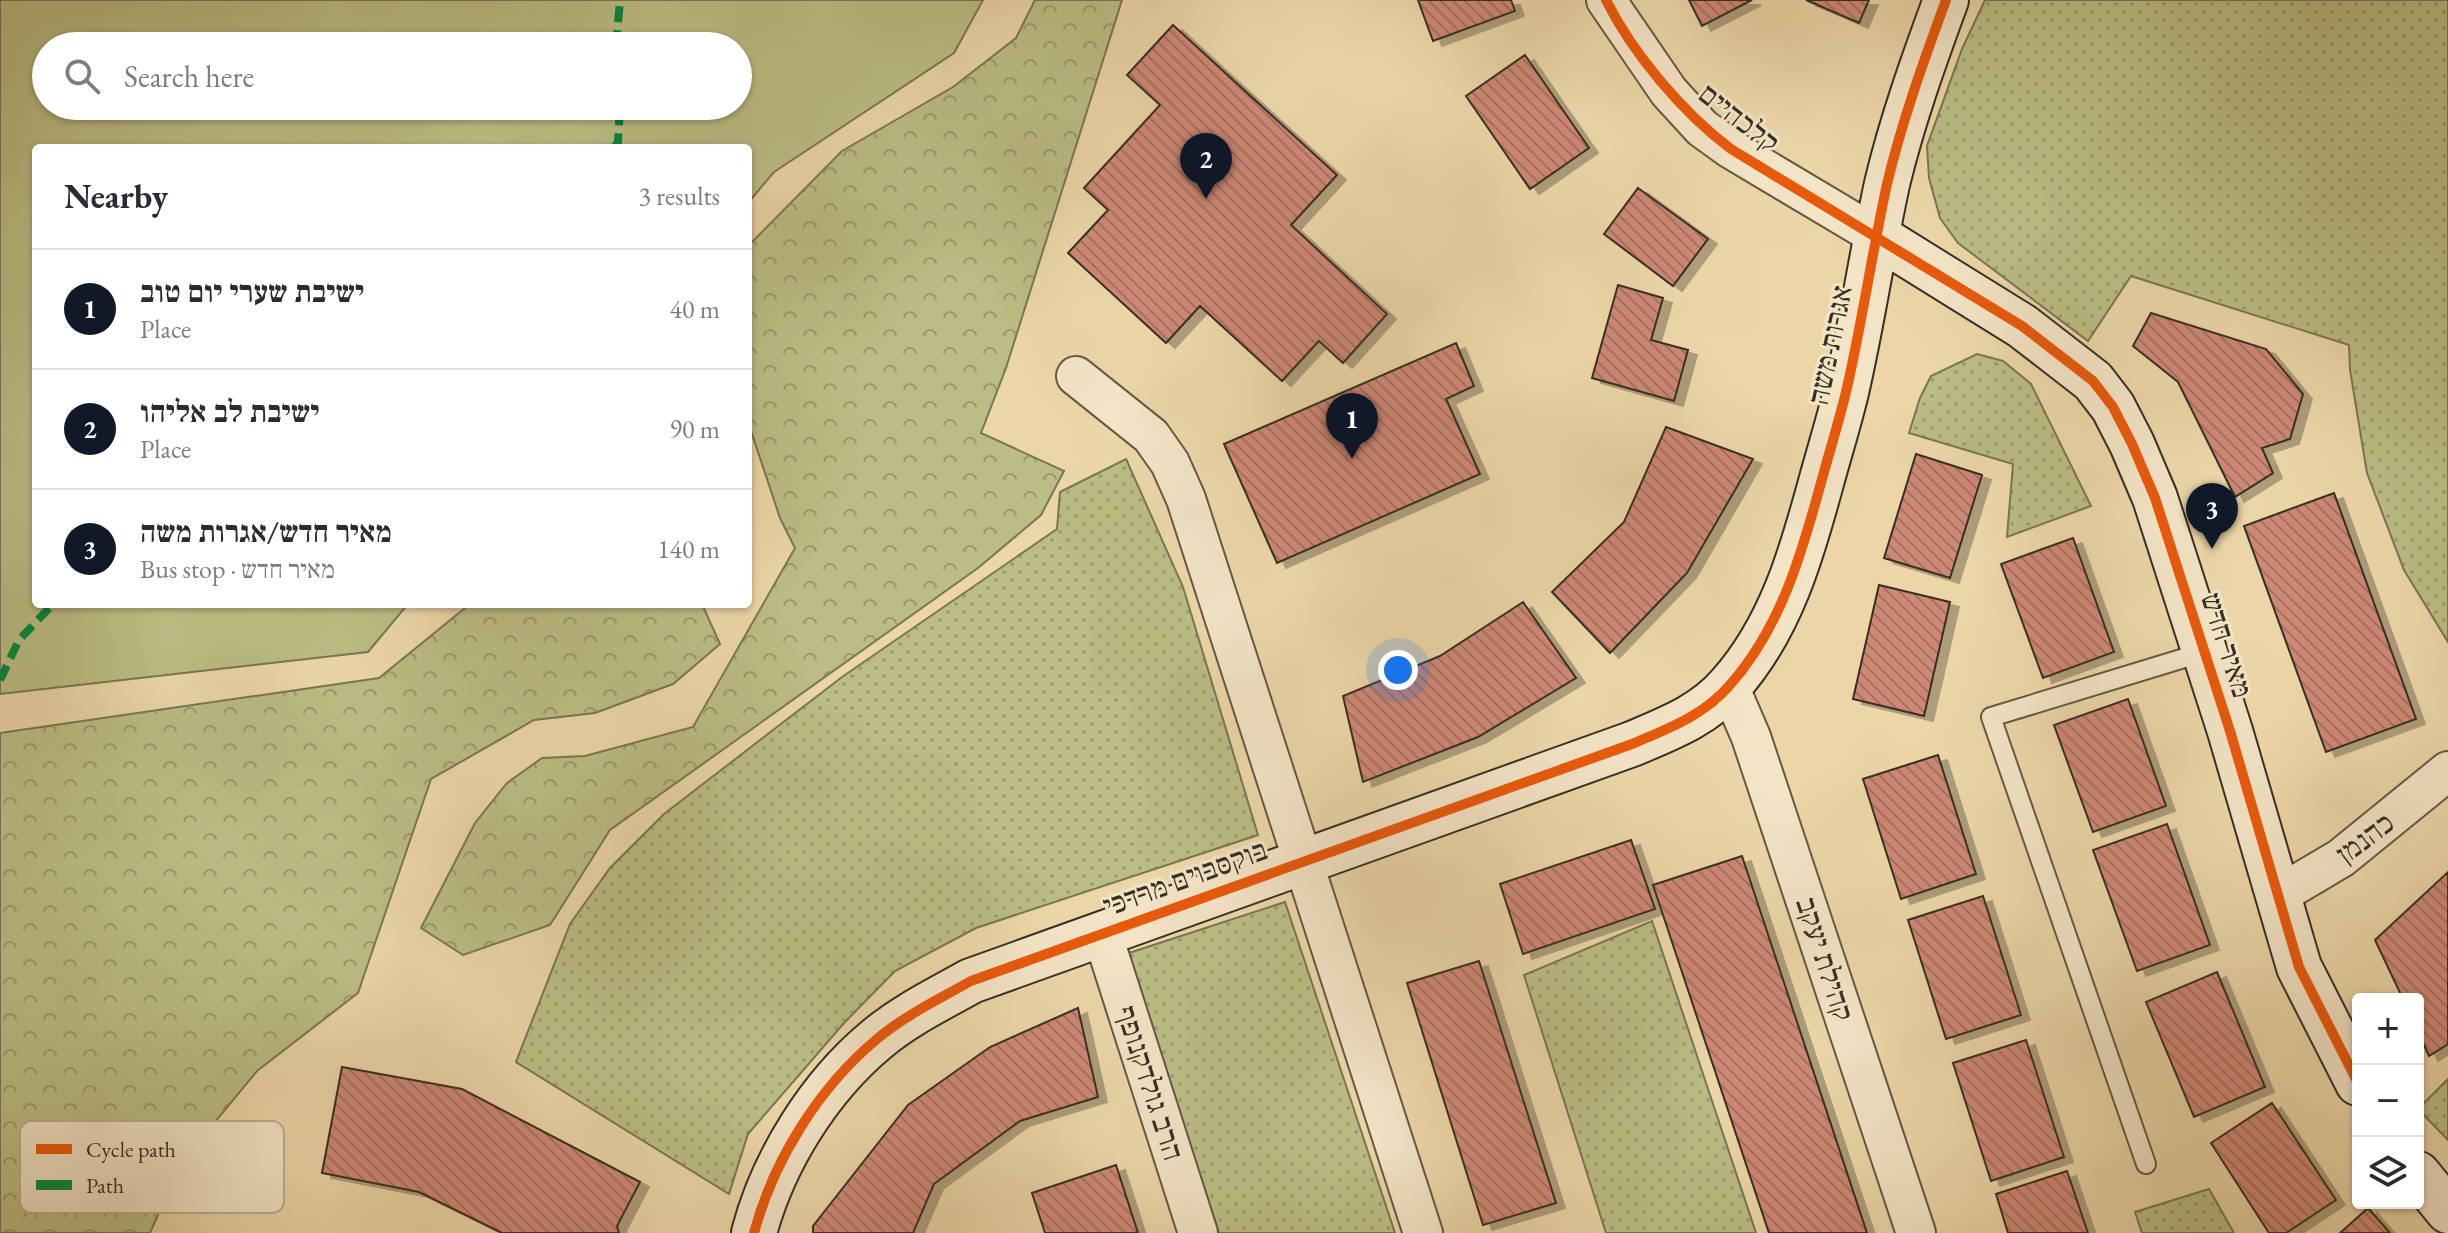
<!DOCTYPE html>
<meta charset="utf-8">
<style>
body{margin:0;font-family:"EB Garamond","Frank Ruhl Libre",serif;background:#f7f7f7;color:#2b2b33}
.controls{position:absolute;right:24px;bottom:24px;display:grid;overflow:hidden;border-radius:8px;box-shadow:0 2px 6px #0004}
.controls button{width:72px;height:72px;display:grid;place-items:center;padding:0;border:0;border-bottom:2px solid #e1e1e2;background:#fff;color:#2b2b33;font:40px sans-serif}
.you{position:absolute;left:1398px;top:670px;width:28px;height:28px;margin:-20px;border:6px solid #fff;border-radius:50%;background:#1a73e8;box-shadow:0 0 0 12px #1a73e833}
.badge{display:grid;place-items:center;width:52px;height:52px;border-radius:50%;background:#111827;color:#fff;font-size:26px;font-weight:700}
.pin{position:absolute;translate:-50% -66px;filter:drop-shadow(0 2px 4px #0008)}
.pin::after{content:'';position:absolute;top:42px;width:28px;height:24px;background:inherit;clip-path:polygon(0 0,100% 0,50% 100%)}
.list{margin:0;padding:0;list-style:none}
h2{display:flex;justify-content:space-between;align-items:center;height:104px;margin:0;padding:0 32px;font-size:34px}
h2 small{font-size:26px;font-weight:400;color:#7c7c81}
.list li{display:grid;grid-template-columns:52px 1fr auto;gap:24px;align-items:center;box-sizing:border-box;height:120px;padding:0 32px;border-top:2px solid #e1e1e2}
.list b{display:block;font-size:30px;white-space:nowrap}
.list p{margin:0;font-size:26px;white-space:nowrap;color:#7c7c81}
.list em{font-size:26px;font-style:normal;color:#7c7c81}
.icon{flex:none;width:44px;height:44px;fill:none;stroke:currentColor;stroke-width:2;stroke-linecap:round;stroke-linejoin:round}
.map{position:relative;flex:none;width:2448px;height:1233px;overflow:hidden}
.search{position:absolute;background:#fff;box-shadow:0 2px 6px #0004;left:32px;top:32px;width:720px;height:88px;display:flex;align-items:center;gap:20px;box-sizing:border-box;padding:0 28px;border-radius:44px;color:#7c7c81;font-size:30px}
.panel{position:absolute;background:#fff;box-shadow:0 2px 6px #0004;left:32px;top:144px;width:720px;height:464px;border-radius:8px}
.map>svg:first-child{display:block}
</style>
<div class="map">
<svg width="2448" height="1233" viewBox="0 0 2448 1233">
<defs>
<pattern id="forest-crowns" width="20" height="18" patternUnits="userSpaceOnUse" patternTransform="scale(2)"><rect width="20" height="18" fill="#bbbd84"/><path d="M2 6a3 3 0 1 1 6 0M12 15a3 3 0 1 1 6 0" fill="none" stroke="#999a6c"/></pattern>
<pattern id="park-dots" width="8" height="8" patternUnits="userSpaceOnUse" patternTransform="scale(2)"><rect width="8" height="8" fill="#bbbd84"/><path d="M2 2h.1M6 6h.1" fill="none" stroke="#999a6c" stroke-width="1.8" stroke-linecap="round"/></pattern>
<pattern id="building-back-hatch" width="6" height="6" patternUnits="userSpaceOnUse" patternTransform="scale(2)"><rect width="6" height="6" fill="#ce8876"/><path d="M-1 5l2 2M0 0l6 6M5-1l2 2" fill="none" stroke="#a87061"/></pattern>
<filter id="shadow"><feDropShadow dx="9" dy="5" stdDeviation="0" flood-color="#0004"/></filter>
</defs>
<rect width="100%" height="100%" fill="#ecd6a7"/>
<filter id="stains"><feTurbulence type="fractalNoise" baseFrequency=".0025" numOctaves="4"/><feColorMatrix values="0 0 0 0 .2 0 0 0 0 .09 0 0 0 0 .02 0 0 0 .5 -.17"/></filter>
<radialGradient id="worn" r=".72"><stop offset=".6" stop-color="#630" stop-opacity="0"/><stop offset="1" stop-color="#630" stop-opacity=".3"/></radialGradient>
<path fill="#bbbd84" stroke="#797654" stroke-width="2" fill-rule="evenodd" d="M0 0H983L954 53 774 172 748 203V148H36V604H408L368 652 0 694ZM738 46V106H46V46Z"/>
<path fill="url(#forest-crowns)" stroke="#797654" stroke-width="2" d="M1035 0H1122L1006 368 981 433 1064 471 1041 515 978 568 610 830 550 925 463 955 421 928 475 823 507 783 542 758 585 756 693 727 795 548 780 518 748 422V246L842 151 953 87 1016 38Z
M470 604H702L720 644 673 684 595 713 534 720 431 779 358 993 257 1071 181 1163 150 1233H0V733L379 678Z"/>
<path fill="url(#park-dots)" stroke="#797654" stroke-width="2" d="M1985 0H2448V642L2404 570 2367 473 2350 370 2349 345 2131 276 2088 341 1958 243 1940 218 1929 178 1927 146 1962 49Z
M1977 354 2003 361 2031 384 2091 506 2007 537 2013 464 1909 433 1920 398 1931 376Z
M1126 459 1183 587 1258 835 976 928 895 971 844 1023 748 1134 729 1194 516 1062 570 924 610 868 664 814 842 677 1057 529 1060 492Z
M1285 902 1395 1233H1219L1126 954Z
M1652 921 1756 1233H1606L1524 975Z
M2448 1079V1140L2418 1109Z
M2209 1189 2234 1233H2142L2135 1212Z"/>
<path fill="url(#building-back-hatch)" stroke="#372e24" stroke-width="2" filter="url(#shadow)" d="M1418 0H1511L1515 11 1433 41Z
M1689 0H1752L1702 26Z
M1806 0H1869L1859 23Z
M1173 25 1337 175 1291 225 1387 314 1343 363 1319 341 1282 381 1200 306 1166 343 1068 253 1108 210 1084 188 1160 105 1127 75Z
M1525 55 1589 148 1530 189 1466 96Z
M1638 188 1708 239 1673 286 1604 234Z
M1618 285 1663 298 1651 340 1688 350 1674 401 1592 378Z
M2151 313 2266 349 2303 394 2290 439 2262 448 2273 473 2235 497 2178 382 2133 346Z
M1456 343 1474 386 1446 399 1480 474 1277 563 1224 444Z
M1666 427 1753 459 1687 573 1610 653 1552 592 1624 522Z
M1916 454 1982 475 1950 578 1884 558Z
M2334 493 2416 719 2326 752 2244 526Z
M2073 538 2114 652 2043 678 2001 564Z
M1879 585 1950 602 1924 716 1853 699Z
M1523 602 1576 678 1478 737 1363 782 1343 696 1440 656Z
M2128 699 2166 806 2093 832 2054 725Z
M1938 755 1976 874 1901 899 1863 779Z
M2167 824 2210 945 2137 971 2093 850Z
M1631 840 1655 909 1523 954 1500 884Z
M1742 856 1867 1233H1769L1653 885Z
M2448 872V1044L2429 1056 2418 1032V999H2403L2375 940Z
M1983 896 2021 1015 1946 1039 1908 920Z
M1479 961 1556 1203 1483 1225 1407 983Z
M2217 972 2265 1087 2194 1117 2146 1002Z
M1078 1008 1098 1097 1020 1121 934 1184 913 1233H813V1226L908 1105 990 1047Z
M2026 1040 2064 1157 1991 1181 1953 1063Z
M342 1067 462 1089 640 1182 617 1226 619 1233H502L419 1192 322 1173Z
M2272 1103 2336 1200 2286 1233H2269L2211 1143Z
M1116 1165 1138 1233H1045L1032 1193Z
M2067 1171 2088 1233H2008L1996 1194Z
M2368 1208 2390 1233H2340Z"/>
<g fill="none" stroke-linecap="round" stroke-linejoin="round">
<defs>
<path id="lane" d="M2146 1164 1991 717 2204 652"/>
<path id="street" d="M1606 0 1669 92 1702 128 1731 149 1877 236
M1076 376 1151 436 1170 463 1186 499 1423 1233
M1729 686 1751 737 1916 1233
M2277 896 2341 858 2448 771
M1102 933 1198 1233"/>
<path id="secondary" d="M1877 236 2022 326 2093 381 2113 407 2132 444 2155 498 2230 731 2299 967 2358 1083
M2418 1174 2448 1211
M754 1233C773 1161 819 1087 877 1039 904 1016 939 999 971 981L1632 744C1667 729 1703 716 1729 686 1781 628 1802 553 1822 479 1830 450 1839 421 1846 392 1862 323 1872 253 1887 184 1902 121 1924 60 1946 0"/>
</defs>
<use href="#lane" stroke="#645845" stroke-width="22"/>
<use href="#street" stroke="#645845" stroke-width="42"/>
<use href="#secondary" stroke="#372e24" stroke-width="48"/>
<use href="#lane" stroke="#f3e4c6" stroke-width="18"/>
<use href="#street" stroke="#f3e4c6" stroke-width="38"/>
<use href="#secondary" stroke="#f3e4c6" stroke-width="44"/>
<path stroke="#00873e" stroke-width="8" stroke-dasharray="16 8" stroke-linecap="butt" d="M616 46 620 0
M614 148 618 142 620 106
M0 680 19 640 53 604"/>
<defs>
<path id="cycleway" d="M1606 0C1633 54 1683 113 1731 149L2022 326 2093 381 2113 407 2132 444 2155 498 2230 731 2299 967 2358 1083
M754 1233C773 1161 819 1087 877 1039 904 1016 939 999 971 981L1632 744C1667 729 1703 716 1729 686 1781 628 1802 553 1822 479 1830 450 1839 421 1846 392 1862 323 1872 253 1887 184 1902 121 1924 60 1946 0"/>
</defs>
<use href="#cycleway" stroke="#f3e4c6" stroke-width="15"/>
<use href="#cycleway" stroke="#e8590c" stroke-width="10"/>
</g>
<g text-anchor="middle" stroke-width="6" stroke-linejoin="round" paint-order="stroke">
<g font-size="30" fill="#372e24" stroke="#f3e4c6">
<text transform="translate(1739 118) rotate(38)" y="10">קלכהיים</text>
<text transform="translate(1830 345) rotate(-78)" y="10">אגרות משה</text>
<text transform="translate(2227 645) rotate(72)" y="10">מאיר חדש</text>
<text transform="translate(2365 838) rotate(-37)" y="10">כהנמן</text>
<text transform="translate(1185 878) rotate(-20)" y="10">בוקסבוים מרדכי</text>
<text transform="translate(1825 959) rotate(72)" y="10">קהילת יעקב</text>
<text transform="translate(1150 1083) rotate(72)" y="10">הרב גולדקנופף</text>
</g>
</g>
<rect x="20" y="1121" width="264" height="92" rx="12" fill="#f3e4c6" stroke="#bbad95" stroke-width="2"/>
<rect x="36" y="1144" width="36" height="10" fill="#e8590c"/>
<rect x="36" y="1180" width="36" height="10" fill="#00873e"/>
<g font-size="22" fill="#372e24">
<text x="86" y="1157">Cycle path</text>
<text x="86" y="1193">Path</text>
</g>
<rect width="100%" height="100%" filter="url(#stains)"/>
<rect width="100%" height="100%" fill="url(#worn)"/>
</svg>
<div class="controls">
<button>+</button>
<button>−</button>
<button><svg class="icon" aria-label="layers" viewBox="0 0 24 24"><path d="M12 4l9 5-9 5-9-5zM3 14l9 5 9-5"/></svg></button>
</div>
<div class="you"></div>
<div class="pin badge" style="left:1352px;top:459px">1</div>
<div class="pin badge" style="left:1206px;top:199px">2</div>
<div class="pin badge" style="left:2212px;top:549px">3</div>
<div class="search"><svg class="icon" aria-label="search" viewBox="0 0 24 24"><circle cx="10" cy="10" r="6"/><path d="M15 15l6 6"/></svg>Search here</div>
<section class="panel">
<h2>Nearby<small>3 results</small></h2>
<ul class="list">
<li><span class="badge">1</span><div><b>ישיבת שערי יום טוב</b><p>Place</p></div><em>40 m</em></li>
<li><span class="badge">2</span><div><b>ישיבת לב אליהו</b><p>Place</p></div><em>90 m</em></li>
<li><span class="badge">3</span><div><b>מאיר חדש/אגרות משה</b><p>Bus stop · מאיר חדש</p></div><em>140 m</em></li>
</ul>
</section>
</div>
